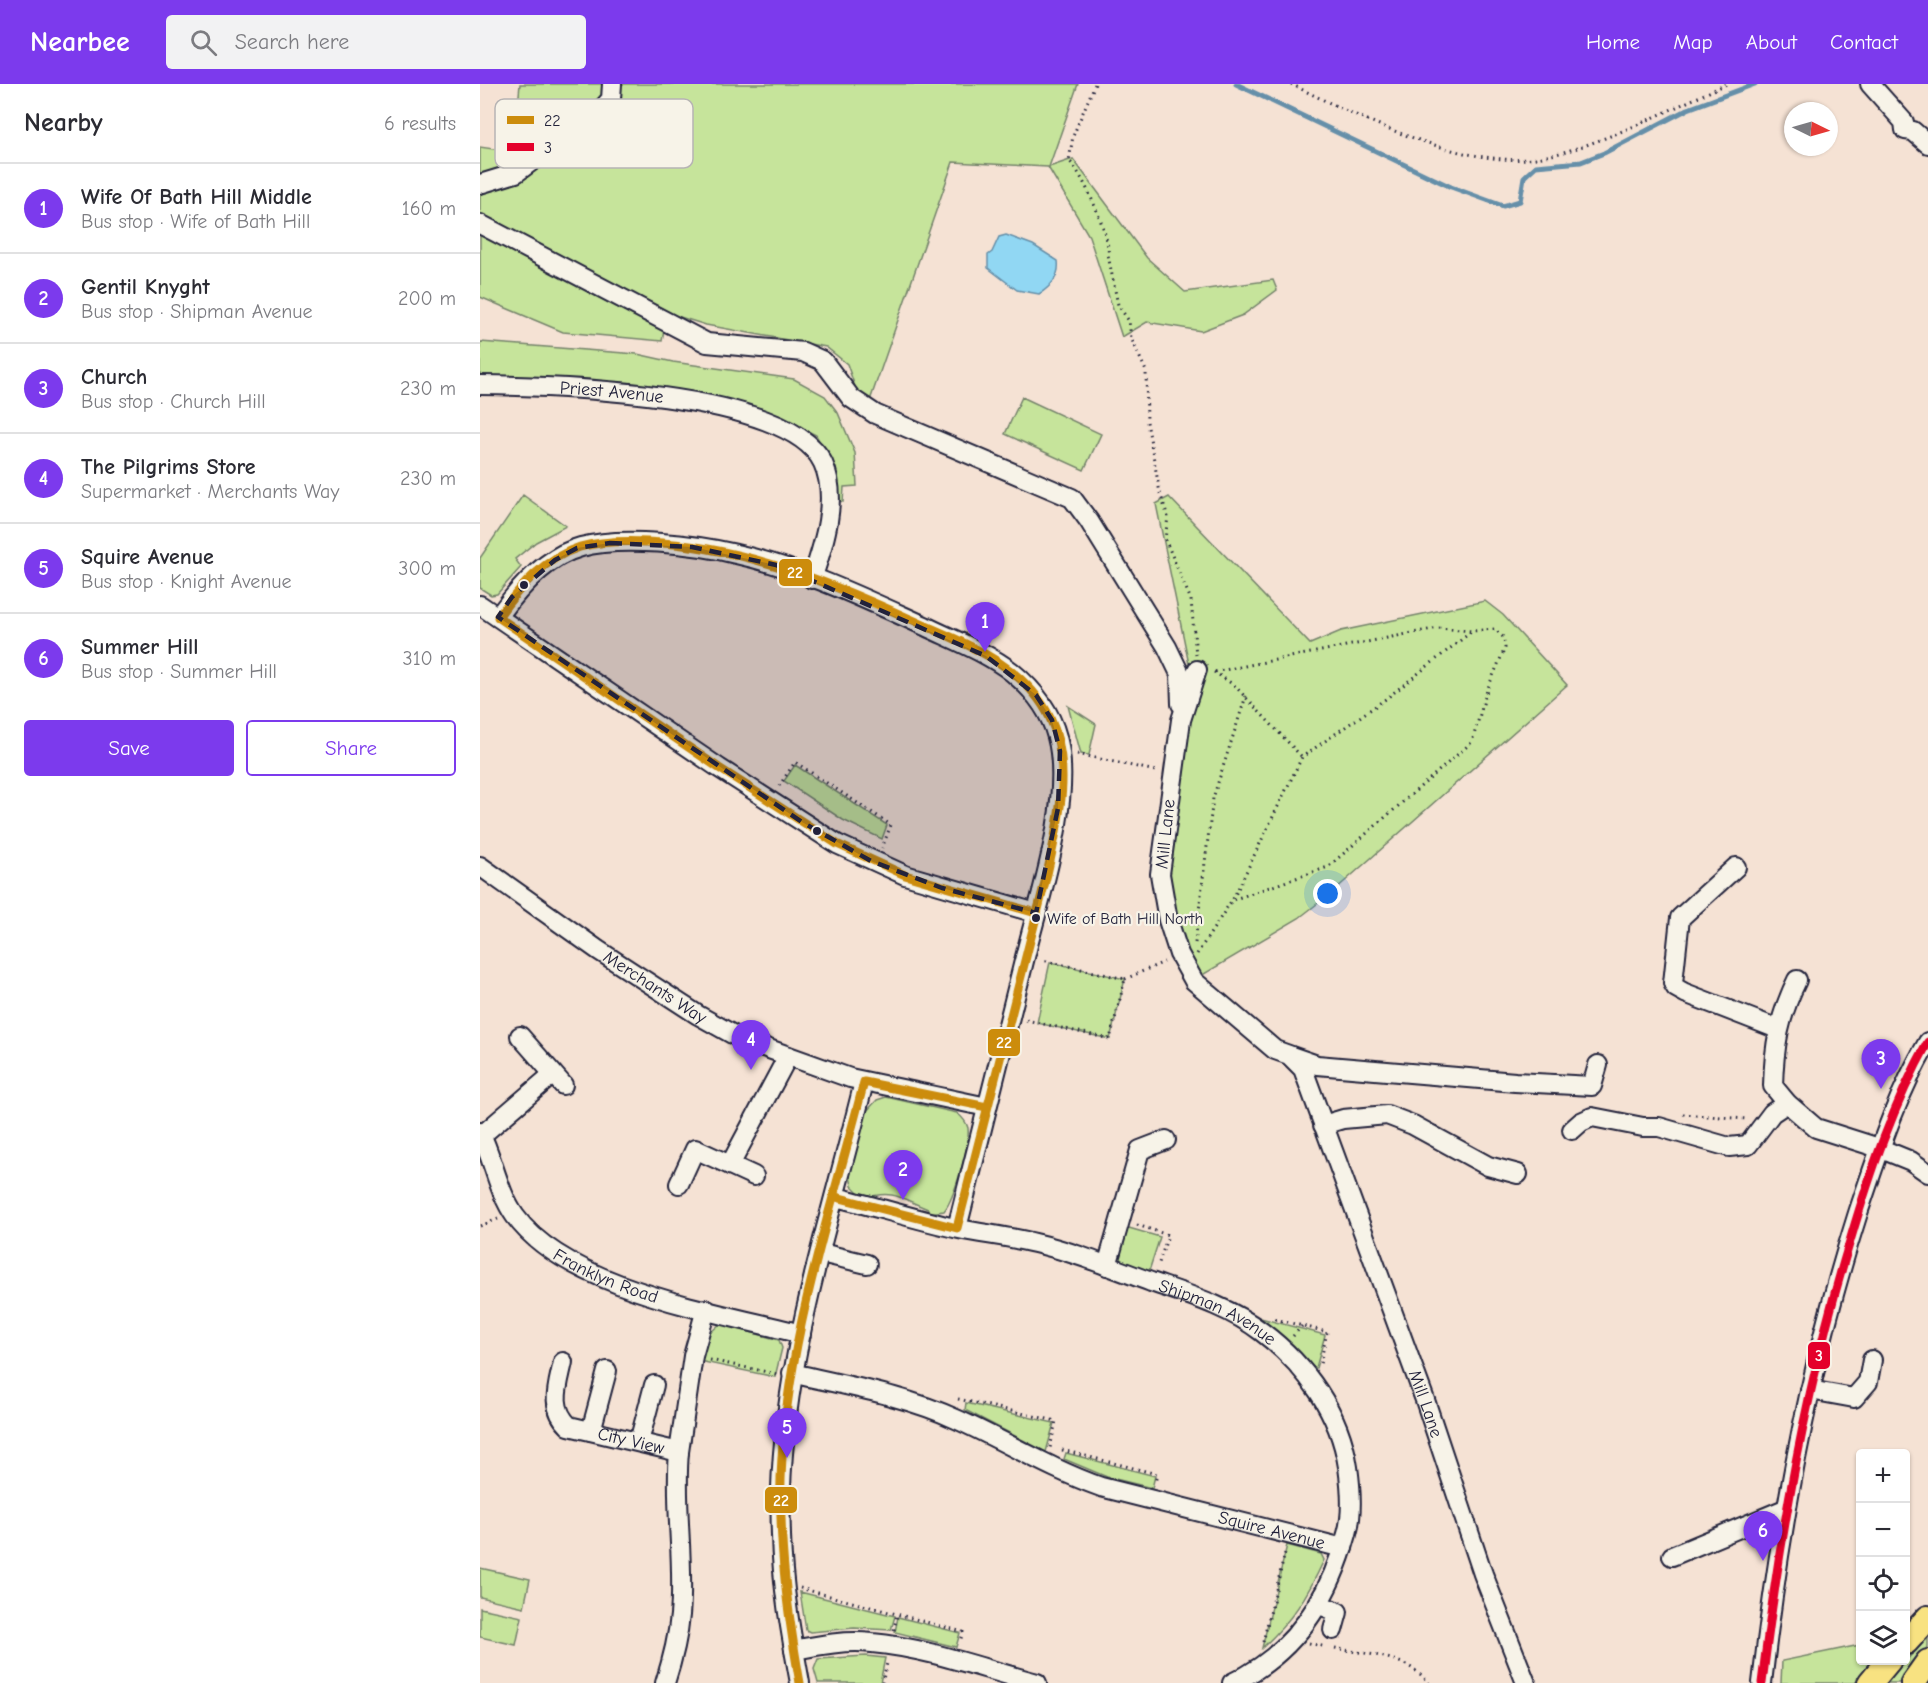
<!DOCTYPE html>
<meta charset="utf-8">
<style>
body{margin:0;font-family:"Comic Neue",sans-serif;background:#f2f2f3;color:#2b2b33}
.controls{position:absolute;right:18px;bottom:18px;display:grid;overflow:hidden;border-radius:6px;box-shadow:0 2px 4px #0004}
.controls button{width:54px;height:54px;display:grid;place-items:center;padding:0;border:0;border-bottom:2px solid #e1e1e2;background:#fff;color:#2b2b33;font:30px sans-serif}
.compass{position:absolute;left:1304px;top:18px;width:54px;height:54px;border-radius:50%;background:#fff;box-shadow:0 2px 4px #0004;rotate:95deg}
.you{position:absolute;left:848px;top:810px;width:21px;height:21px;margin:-15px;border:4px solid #fff;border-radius:50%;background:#1a73e8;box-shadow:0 0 0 9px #1a73e833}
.badge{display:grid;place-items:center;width:39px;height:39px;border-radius:50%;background:#7c3aed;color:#fff;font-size:20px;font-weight:700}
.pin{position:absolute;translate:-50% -50px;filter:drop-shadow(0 2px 3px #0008)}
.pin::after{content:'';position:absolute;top:32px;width:21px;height:18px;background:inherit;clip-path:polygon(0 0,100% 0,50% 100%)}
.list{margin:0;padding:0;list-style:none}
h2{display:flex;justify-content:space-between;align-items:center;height:78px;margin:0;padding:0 24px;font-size:26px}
h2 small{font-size:20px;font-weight:400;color:#7c7c81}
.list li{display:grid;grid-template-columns:39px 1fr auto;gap:18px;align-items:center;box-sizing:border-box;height:90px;padding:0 24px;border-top:2px solid #e1e1e2}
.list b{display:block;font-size:22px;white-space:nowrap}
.list p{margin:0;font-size:20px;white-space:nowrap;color:#7c7c81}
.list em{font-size:20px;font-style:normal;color:#7c7c81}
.actions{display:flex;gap:12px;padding:18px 24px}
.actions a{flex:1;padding:14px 0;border:2px solid #7c3aed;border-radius:6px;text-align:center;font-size:21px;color:#7c3aed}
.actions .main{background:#7c3aed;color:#fff}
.icon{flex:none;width:33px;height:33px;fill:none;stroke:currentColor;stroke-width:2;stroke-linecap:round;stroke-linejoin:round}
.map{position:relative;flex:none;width:1448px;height:1599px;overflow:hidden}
header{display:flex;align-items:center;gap:36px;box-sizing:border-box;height:84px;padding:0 30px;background:#7c3aed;color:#fff}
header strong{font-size:28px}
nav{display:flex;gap:33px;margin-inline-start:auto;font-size:21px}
.search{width:420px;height:54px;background:#f2f2f3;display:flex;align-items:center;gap:15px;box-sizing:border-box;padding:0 21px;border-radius:6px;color:#7c7c81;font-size:22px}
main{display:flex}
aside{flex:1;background:#fff}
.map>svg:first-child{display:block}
</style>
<header>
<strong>Nearbee</strong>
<div class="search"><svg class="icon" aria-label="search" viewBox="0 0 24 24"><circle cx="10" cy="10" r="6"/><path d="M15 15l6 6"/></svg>Search here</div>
<nav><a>Home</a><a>Map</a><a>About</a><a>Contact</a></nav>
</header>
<main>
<aside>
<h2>Nearby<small>6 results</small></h2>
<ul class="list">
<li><span class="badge">1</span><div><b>Wife Of Bath Hill Middle</b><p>Bus stop · Wife of Bath Hill</p></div><em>160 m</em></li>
<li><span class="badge">2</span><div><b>Gentil Knyght</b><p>Bus stop · Shipman Avenue</p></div><em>200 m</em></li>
<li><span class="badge">3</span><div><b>Church</b><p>Bus stop · Church Hill</p></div><em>230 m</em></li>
<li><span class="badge">4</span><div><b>The Pilgrims Store</b><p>Supermarket · Merchants Way</p></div><em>230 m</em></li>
<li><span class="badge">5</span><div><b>Squire Avenue</b><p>Bus stop · Knight Avenue</p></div><em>300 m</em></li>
<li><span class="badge">6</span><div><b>Summer Hill</b><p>Bus stop · Summer Hill</p></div><em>310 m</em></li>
</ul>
<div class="actions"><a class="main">Save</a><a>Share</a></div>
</aside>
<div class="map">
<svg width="1448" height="1599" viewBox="0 0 1448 1599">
<rect width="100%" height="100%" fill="#f5e2d4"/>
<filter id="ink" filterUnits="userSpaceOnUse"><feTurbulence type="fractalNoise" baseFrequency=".0167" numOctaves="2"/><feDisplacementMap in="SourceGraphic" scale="12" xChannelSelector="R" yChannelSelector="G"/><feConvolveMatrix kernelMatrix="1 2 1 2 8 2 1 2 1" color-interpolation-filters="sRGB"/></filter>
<g filter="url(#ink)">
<path fill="#c6e49b" stroke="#74836b" stroke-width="1.5" d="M40 0H598L569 83 593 75 667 174 705 208 793 196 797 206 763 231 721 247 667 238 642 253 609 152 568 83 473 78 385 331 367 280 346 263 226 241 187 229 182 257 83 248 0 213V63L34 68Z
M0 258 157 270 193 278 314 295 345 312 358 329 375 369 377 402 364 403 363 418 357 416 350 376 336 351 283 325 252 317 158 306 0 296Z
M542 313 621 350 604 386 525 350Z
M43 411 86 442 56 458 35 475 41 483 17 510 11 511 0 504V474Z
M689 413 830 560 861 547 1005 517 1023 531 1087 601 855 806 819 834 719 893 698 854 686 788 708 644 727 581 711 590 676 420Z
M588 622 616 640 609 671 601 670Z
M315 681 407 741 402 755 363 736 304 697Z
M570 878 645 895 630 955 557 939Z
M406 1013 477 1029C482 1033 486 1037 488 1044 490 1061 474 1115 464 1127L449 1129 448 1125C422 1115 415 1105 384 1114L372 1102 369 1087 385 1029 397 1016Z
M642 1142 680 1153 668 1190 632 1178Z
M769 1231 845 1251 836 1284 830 1285Z
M240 1240 299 1256 302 1264 295 1293 219 1277 228 1246 232 1247Z
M486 1319 574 1339 566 1368 485 1326Z
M586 1369 675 1392 672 1404 627 1393 584 1375Z
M807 1461 841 1470 844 1476C827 1513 812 1536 782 1564Z
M0 1484 50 1495 44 1523 0 1513Z
M320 1508 415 1532 411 1546 374 1544 330 1548 326 1546Z
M0 1524 42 1533 36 1561 0 1553Z
M418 1533 480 1549 476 1563 415 1548Z
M1448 1553V1563L1421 1599H1405Z
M1380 1561V1576L1394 1577 1375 1599H1301L1302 1577Z
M386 1572 405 1574 400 1599H338L334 1585 338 1575Z"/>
<path fill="#91d7f3" stroke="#658fa9" stroke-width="1.5" d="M526 151 553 161 578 177C580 192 572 202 559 210L537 206 508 184V171L512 168 519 153Z"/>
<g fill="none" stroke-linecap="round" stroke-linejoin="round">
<path stroke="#658fa9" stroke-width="5" d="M756 0 971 103 1023 122 1040 117 1044 93 1056 82 1101 78 1124 69 1208 25 1275 0"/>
<defs>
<g id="minor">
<path d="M1390 0 1424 38 1425 46 1433 47 1448 60"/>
<path d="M0 100 36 89 123 24 131 15 132 0"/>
<path d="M0 140 227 259 323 268 343 277 371 314 395 330 592 414 609 437 687 563 700 590 701 620"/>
<path id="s1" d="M0 301C71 302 310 307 343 379 359 414 344 460 332 495"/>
<path d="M0 521 239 684 357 760 425 791 556 829"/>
<path d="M18 533C38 505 67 472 101 463 140 452 216 460 256 470 321 484 385 515 445 542 474 556 506 568 532 588 554 606 570 626 577 653 593 713 561 809 546 869 523 961 500 1053 477 1144"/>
<path id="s2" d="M717 586 701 636 680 790 688 836 699 870 714 897 795 966 809 971 823 985 945 1316 1003 1490 1046 1599"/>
<path id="s3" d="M0 782 118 866 218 931 261 955 370 994 507 1023"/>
<path d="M1256 783 1200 834 1193 899 1196 904 1205 909 1298 945"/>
<path d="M1317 896C1299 933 1294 962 1293 1002L1307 1019 1336 1044 1399 1064 1431 1077 1448 1089"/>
<path d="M40 952 83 1001"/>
<path d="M811 972 837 981 1035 998 1112 1002 1118 981"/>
<path d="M843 1041 863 1035 907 1031 933 1041 1008 1082 1038 1090"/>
<path d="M1092 1046 1101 1038 1112 1033 1163 1043H1179L1249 1063 1268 1061 1292 1029 1307 1019"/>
<path id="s4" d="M0 1048C13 1074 18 1108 35 1132 87 1204 237 1228 321 1250"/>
<path d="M2 1051 73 990"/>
<path d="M250 1081 274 1092"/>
<path d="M199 1100 215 1065 250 1081 308 972"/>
<path id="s5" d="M356 1113C397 1123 438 1136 479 1145 504 1150 530 1153 555 1159 594 1168 633 1184 671 1198 709 1211 750 1223 782 1248 826 1281 860 1329 868 1383 871 1404 873 1430 867 1450 849 1515 814 1570 752 1599"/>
<path d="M341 1169 387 1180"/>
<path d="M627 1182 660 1066 686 1056"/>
<path id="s6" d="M83 1278C78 1302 69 1323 89 1342L199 1368 213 1272 226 1225"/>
<path id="s7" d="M312 1289C366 1302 424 1311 476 1335 525 1357 570 1385 621 1403L863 1464"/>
<path d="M1330 1306 1374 1314 1388 1298 1392 1276"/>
<path d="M111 1347 127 1287"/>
<path d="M159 1358 174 1301"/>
<path d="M1192 1472 1305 1425"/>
<path d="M840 1521 858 1528 853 1546"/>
<path d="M314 1566C340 1561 366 1556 392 1559 448 1564 503 1585 557 1599"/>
<path d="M185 1599C192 1577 198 1554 200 1531 205 1477 194 1422 199 1368"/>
<path d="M320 1599C311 1550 302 1501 301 1451 295 1296 348 1146 384 998"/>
<path d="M1282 1599C1300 1440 1329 1282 1378 1129 1398 1070 1416 1012 1448 958"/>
</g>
<path id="major" d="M1426 1558 1448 1534
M1390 1599 1409 1576
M1433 1599 1448 1578"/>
</defs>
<use href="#minor" stroke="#22223b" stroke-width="22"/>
<use href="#major" stroke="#22223b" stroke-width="28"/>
<path stroke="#22223b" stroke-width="3" stroke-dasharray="1.5 4.5" stroke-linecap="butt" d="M615 0 593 52 589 77C601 85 632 156 628 171L638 221 649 237 651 254 666 287 667 338 680 409 688 433 685 455 711 516 716 571
M811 0C873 31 977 81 1047 75 1106 70 1191 24 1247 0
M734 588 754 601 822 673
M597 670 676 687
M299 702 315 678 411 741 402 764
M753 815 822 673 907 614 991 548
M715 859 733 714 766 612
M717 870 752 816 848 783 992 658 1007 606 1025 564 1024 554 1015 545 992 547 958 544 734 588
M645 895 684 878
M546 936 630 955 645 895 562 876
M1203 1030 1266 1035
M657 1141 688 1151 678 1182
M0 1142 18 1135
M795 1235 847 1248 840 1280
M813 1252 822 1242
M230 1276 297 1290
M478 1315 576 1337 570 1364
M582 1366 677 1390 675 1399
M320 1504 483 1548 480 1558
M414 1546 417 1530
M783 1558 806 1465
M829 1559 846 1563
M855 1564C889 1571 926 1571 949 1599
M402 1599 407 1579"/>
<use href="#minor" stroke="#f7f3e8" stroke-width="18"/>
<use href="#major" stroke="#f8e281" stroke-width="24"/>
<defs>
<path id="bus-1" d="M356 1113 477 1144 567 790C578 741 593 682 570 634 544 579 479 557 428 534 344 496 260 462 167 458 145 457 121 457 100 463 64 474 39 504 18 533L239 684 357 760 425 791 556 829
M320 1599C308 1531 299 1464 301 1395 305 1260 351 1128 384 998L507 1023"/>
<path id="bus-2" d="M1282 1599C1300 1449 1326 1301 1370 1157 1390 1089 1413 1021 1448 958"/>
</defs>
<use href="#bus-1" stroke="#f7f3e8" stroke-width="14"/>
<use href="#bus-2" stroke="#f7f3e8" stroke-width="14"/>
<use href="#bus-1" stroke="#cc8c0c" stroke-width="9"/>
<use href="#bus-2" stroke="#e4002b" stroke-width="9"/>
</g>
</g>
<path fill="#22223b" fill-opacity="0.2" stroke="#22223b" stroke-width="4.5" stroke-dasharray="12 8" stroke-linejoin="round" d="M130 459 212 463 296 481 506 572 556 611 572 636 580 667 578 724 556 829 462 804 391 777 322 738 18 533 32 513 75 476 97 464Z"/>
<g fill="#22223b" stroke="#f7f3e8" stroke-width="2">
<circle cx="44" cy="501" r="5"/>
<circle cx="337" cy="747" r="5"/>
<circle cx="556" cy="834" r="5"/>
</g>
<g text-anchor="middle" stroke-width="4.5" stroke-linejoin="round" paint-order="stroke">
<g font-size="16" fill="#22223b" stroke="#f7f3e8" text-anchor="start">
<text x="567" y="840">Wife of Bath Hill North</text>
</g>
<g font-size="18" fill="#22223b" stroke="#f7f3e8">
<text dy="6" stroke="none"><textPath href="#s1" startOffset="132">Priest Avenue</textPath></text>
<text transform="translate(685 750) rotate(-84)" y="6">Mill Lane</text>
<text dy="6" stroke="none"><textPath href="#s3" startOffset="213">Merchants Way</textPath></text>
<text dy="6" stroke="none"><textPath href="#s4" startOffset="202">Franklyn Road</textPath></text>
<text dy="6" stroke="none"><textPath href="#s5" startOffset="400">Shipman Avenue</textPath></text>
<text dy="6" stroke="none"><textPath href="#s2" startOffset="819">Mill Lane</textPath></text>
<text dy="6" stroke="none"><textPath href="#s6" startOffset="132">City View</textPath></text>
<text dy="6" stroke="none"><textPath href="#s7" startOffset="507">Squire Avenue</textPath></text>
</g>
</g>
<rect x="15" y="15" width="198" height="69" rx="9" fill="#f7f3e8" stroke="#b7b4b4" stroke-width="1.5"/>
<rect x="27" y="32" width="27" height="8" fill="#cc8c0c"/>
<rect x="27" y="59" width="27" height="8" fill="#e4002b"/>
<g font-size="16" fill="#22223b">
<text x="64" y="42">22</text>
<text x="64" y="69">3</text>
</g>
<g stroke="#f7f3e8" stroke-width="2">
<rect x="298" y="474" width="35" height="29" rx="6" fill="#cc8c0c"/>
<rect x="507" y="944" width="34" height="29" rx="6" fill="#cc8c0c"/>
<rect x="1327" y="1257" width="24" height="29" rx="6" fill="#e4002b"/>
<rect x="284" y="1402" width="34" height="28" rx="6" fill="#cc8c0c"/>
</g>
<g font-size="16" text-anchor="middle" font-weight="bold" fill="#fff">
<text x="315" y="494">22</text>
<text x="524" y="964">22</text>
<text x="1339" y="1277">3</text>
<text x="301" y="1422">22</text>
</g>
</svg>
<div class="controls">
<button>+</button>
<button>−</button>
<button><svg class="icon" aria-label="locate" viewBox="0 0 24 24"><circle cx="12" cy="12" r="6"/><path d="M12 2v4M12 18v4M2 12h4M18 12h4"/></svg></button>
<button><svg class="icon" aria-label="layers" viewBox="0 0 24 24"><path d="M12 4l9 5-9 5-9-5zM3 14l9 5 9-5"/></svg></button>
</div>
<svg class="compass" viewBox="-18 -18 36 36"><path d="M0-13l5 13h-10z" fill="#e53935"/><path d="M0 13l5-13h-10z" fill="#7c7c81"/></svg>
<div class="you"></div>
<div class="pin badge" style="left:505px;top:568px">1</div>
<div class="pin badge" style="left:423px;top:1116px">2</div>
<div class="pin badge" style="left:1401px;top:1005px">3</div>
<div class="pin badge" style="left:271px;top:986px">4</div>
<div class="pin badge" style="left:307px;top:1374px">5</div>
<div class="pin badge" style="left:1283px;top:1477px">6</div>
</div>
</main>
